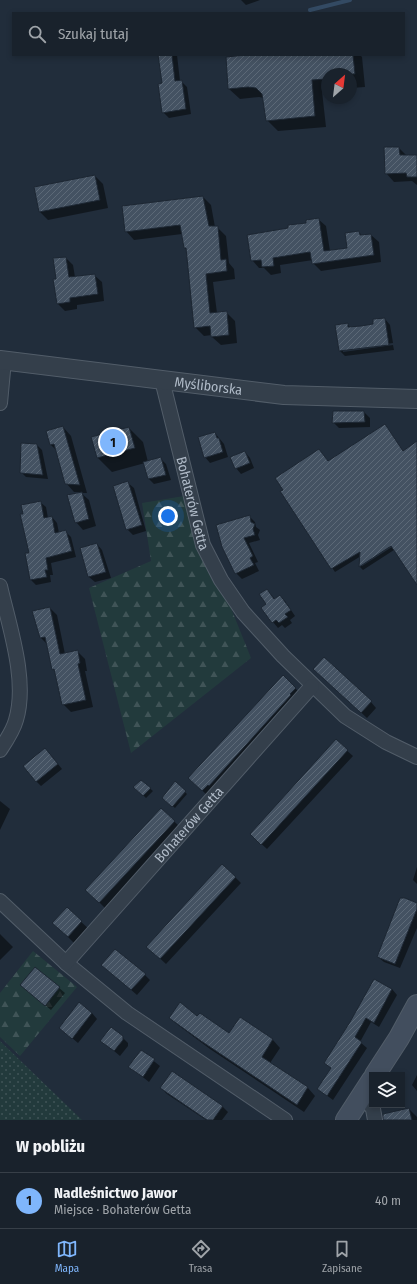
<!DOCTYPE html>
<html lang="pl">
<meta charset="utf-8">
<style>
body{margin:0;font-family:"Fira Sans Condensed",sans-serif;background:#222a34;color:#f1f3f6}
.controls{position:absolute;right:12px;bottom:12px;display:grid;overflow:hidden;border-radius:0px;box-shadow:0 2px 6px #0003}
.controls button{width:36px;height:36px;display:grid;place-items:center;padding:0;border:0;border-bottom:1px solid #373f48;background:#19222c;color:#f1f3f6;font:20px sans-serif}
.compass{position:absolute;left:321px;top:68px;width:36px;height:36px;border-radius:50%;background:#19222c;box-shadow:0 2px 6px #0003;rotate:28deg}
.you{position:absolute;left:168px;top:516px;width:14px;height:14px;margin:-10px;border:3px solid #fff;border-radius:50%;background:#1a73e8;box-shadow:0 0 0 6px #1a73e833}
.badge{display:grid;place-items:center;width:26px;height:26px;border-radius:50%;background:#7fb6fc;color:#111;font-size:13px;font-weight:700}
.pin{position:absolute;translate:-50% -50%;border:2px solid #fff;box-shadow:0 1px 4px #0006}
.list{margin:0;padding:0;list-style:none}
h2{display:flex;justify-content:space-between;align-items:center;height:52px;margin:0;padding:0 16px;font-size:17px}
h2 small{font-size:13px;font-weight:400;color:#9fa4a9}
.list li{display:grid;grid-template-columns:26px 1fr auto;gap:12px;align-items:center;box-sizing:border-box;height:56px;padding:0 16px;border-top:1px solid #373f48}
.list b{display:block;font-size:15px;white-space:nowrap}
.list p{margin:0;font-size:13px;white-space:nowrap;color:#9fa4a9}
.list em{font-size:13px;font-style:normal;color:#9fa4a9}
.icon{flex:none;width:22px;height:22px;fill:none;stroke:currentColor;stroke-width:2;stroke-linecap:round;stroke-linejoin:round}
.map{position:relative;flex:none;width:417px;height:1120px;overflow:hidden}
.search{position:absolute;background:#19222c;box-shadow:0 2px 6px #0003;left:12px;right:12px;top:12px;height:44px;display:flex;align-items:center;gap:10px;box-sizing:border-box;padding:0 14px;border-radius:0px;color:#9fa4a9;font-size:15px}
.sheet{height:108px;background:#19222c}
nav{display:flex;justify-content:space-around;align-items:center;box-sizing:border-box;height:56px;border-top:1px solid #373f48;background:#19222c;font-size:11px;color:#9fa4a9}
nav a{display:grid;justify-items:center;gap:2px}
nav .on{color:#7fb6fc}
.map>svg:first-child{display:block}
</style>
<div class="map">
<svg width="417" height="1120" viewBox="0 0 417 1120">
<defs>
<pattern id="forest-firs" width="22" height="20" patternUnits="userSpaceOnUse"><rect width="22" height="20" fill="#223a3c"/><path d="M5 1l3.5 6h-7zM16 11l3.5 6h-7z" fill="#405457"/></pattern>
<pattern id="park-dots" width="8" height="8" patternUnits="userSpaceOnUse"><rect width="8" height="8" fill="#223a3c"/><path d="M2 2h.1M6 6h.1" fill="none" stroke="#405457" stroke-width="1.8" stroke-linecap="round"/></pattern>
<pattern id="building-hatch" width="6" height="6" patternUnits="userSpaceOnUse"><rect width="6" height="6" fill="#445262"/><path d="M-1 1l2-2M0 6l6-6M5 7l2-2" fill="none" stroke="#5c6977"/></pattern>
</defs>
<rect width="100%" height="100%" fill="#212d3b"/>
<path fill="url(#forest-firs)" d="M190 495 198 526 251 658 131 753 89 588 151 561 142 503Z
M33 951 77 987 20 1056 0 1037V993Z"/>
<path fill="url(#park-dots)" d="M0 1041 82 1120H0Z"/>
<path fill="#0007" fill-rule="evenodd" d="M241 0H260L246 5Z
M159 55H177L180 81H181L187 87 191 114 169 118 163 112V84Z
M256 55H360L362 57 365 87 351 88V74H327V90L322 91 326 127 278 131 267 120 264 98 259 97 240 99 229 89Z
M399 148 407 156H417V185L412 181 394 182 386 173Z
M95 176 103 184 108 208 48 220 40 212Z
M203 197 211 205 215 227H217L226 236 229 263 234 269 235 279 213 282 217 313 226 312 235 321 237 343 221 345 212 337V335L204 336 195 327 187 250 185 248 182 234 134 240 126 231Z
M318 219 326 226 330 251 348 249 359 232 362 236 371 235 379 242 381 262 321 271 313 263V260L280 265 281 273 271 275 264 268H259L252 260 289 229Z
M66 258 73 265 75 277 94 275 102 282 104 301 77 305V309L65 311 58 304Z
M385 319 390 325 393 343 343 350V352L393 345 394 350 345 356 340 351 347 324 351 328 374 325Z
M364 412 370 418V427L339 428 333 422Z
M385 425 403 451 417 442V584L394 550 363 570 360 567 361 556 335 572 281 491H284L319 450 328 462ZM394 543 395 545 362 566V564Z
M63 427 71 436 87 493H81L89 500 96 526 83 530 76 522 81 492H74L66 483 57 451 50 444Z
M129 428 143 442 148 462 161 459 166 464 171 480 154 484 149 479 145 463 112 472 98 458Z
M215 433 224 444 228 457 210 463 205 457Z
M37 445 42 450 48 479 26 477 21 472Z
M245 452 250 458 254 468 241 474 236 468Z
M128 483 134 488 146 531 133 535 127 529Z
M40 502 46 507 48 518 52 517 57 523 59 533 66 532 71 537 76 557 51 563 53 575H50L51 582 36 585 31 580 30 553 24 514Z
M249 516 255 522 256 527 260 530 258 535 260 540 249 543 258 562 255 563 259 571 242 579 236 573 217 525Z
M97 544 102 550 111 578 95 582 89 577 81 548Z
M267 590 275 599 280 596 285 601 295 616 290 620 292 623 285 628 282 625 278 628 273 622 267 605Z
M50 608 57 615 65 654 77 651 85 659 87 671H85L93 707 71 712 63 704 56 673 53 669 47 644 41 638Z
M320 674 371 702 376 708 367 718Z
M295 688 301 694 208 796 189 778Z
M336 741 353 756 267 849 256 839Z
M50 754 62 769 41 786 36 781Z
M141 781 153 791 146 798 135 787Z
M175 782 187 794 175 808 166 800Z
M0 801 10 809 0 830Z
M161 809 180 827 105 908 92 895Z
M417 867V884L413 880Z
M235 877 241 883 166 964 153 952Z
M417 904V928L400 968 384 962 378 957Z
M67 909 90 930 76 945 62 931Z
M0 934 13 947 0 960Z
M36 968 65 993 51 1010 27 990Z
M108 970 145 975 150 980 137 995Z
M374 980 392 989 397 995 379 1027 371 1022 360 1042 367 1048 333 1100 318 1089 332 1069 325 1063 351 1022Z
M92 1013 97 1019 78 1043 60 1028Z
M170 1018 229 1035 240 1019 273 1040 280 1048 270 1063 308 1088 315 1096 304 1112 210 1049 178 1025Z
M122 1037 128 1043V1046L120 1056 102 1041Z
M141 1051 160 1066 149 1082 130 1067Z
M417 1075V1091L412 1085Z
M161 1088 222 1106 228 1112 222 1120H206L167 1094Z
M409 1109 417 1117V1120H397Z"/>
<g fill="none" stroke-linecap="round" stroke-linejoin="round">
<path stroke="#334a63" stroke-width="4" d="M310 10 350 0"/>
</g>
<path fill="url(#building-hatch)" stroke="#1c2632" d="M158 55H172L175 81 182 80 186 109 162 113 158 84 162 83Z
M245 55H353L355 74H327V79L312 80 315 116 266 121 262 94 256 88 248 87 228 89 226 57Z
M384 147H399L400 155H417V177H407L406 173 385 174Z
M95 175 100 200 39 212 34 187Z
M203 196 209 226H218L221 260 226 259 227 271 206 274 210 313 227 311 229 335 211 337 210 326 194 328 186 248H184L180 225 125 232 122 206Z
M319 218 324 251 347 248 345 233 359 231 360 235 371 234 374 255 312 264 310 252 273 258 274 266 262 267 261 260 251 261 247 235 288 228V225L306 223V220Z
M66 257 69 277 95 274 98 294 70 298V302L57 304 53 279H56L53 258Z
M385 318 389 345 339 351 335 325 348 323V327L361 326 373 324V319Z
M333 411H364L365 422 332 423Z
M385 424 403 451 417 441V585L391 546 359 567 360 552 331 569 280 491 283 490 275 478 319 449 328 461Z
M63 426 80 485 65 484 54 444 50 445 46 431Z
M129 427 135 448 97 458 91 437Z
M215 432 217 438H219L223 452 204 458 198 437Z
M21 443 37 444 43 475 20 473Z
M245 451 250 463 235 469 230 457Z
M161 457 166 475 148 479 143 462Z
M128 481 142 525 126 530 113 486Z
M82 492 89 519 75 523 67 495Z
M41 501 44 518 52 516 55 533 66 530 72 551 46 558 48 570H45L47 577 30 580 25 553H29L20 514H23L21 505Z
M250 515 251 522 255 524 253 529 255 535 244 538 253 556 250 558 254 565 235 574 222 547 216 525Z
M97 543 106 572 88 577 80 548Z
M267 589 274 599 280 595 291 610 285 614 288 617 279 623 276 620 272 623 261 608 266 604 259 594Z
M50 607 60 654 78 650 80 663 78 664 86 700 62 705 54 669 52 670 45 637 40 638 32 611Z
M324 657 372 701 361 713 313 669Z
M283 675 296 688 290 694 291 695 209 786 208 785 202 791 188 778Z
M336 739 348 750 261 845 250 834Z
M45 748 58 764 36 782 23 766Z
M141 780 151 788 143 796 133 787Z
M175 781 186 791 172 807 162 798Z
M161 808 175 821 99 903 85 890Z
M222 864 236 877 160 959 146 947Z
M400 898H405L417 903V909L395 964 377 957Z
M67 907 82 921 68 937 52 923Z
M115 949 146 974 131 990 101 965Z
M35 967 60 987 45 1006 20 985Z
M374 979 392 989 374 1023 366 1018 355 1037 362 1042 327 1096 317 1089 331 1068 324 1063 350 1022Z
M79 1002 92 1013 72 1039 59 1028Z
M180 1002 197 1016 200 1013 229 1033 240 1017 273 1039 262 1057 308 1087 297 1105 201 1041 169 1018Z
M111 1027 123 1036V1040L114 1051 100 1041Z
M141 1050 155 1059 143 1077 128 1067Z
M172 1071 223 1106 213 1120H207L160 1088Z
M409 1108 412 1120H383V1114Z"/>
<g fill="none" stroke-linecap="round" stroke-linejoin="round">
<defs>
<g id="minor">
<path id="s1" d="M162 380 203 545 221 580 243 612 283 656 345 716 386 742 417 757"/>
<path d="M0 403 4 360"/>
<path d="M0 586C9 626 28 680 16 720 13 731 6 741 0 750"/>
<path d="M0 901 66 963 127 1013 285 1120"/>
<path id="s2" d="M66 963 312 686"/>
<path d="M363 1094 373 1109 375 1120"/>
</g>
<g id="tertiary">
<path id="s3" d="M0 360 284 395 417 399"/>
</g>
<path id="secondary" d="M375 1075 399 1038 417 1005
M346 1120 372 1080"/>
</defs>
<use href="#minor" stroke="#525d69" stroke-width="16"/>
<use href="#tertiary" stroke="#525d69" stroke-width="20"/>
<use href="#secondary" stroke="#525d69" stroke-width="22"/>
<use href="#minor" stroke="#343f4b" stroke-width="14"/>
<use href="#tertiary" stroke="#343f4b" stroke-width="18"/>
<use href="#secondary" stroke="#424e5e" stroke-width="20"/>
</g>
<g text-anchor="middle" stroke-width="3" stroke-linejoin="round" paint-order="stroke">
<g font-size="14" fill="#afbac7" stroke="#1a2430">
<text dy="5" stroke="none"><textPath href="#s3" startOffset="210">Myśliborska</textPath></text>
<text dy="5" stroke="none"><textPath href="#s1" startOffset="127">Bohaterów Getta</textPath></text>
<text dy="5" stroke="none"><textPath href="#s2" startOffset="185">Bohaterów Getta</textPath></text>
</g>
</g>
</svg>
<div class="controls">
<button><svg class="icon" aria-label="layers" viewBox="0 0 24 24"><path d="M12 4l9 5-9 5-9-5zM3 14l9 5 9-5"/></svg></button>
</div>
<svg class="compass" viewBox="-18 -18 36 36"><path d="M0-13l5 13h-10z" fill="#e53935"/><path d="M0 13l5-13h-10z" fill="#9fa4a9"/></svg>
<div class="you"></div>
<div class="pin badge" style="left:113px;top:442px">1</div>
<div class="search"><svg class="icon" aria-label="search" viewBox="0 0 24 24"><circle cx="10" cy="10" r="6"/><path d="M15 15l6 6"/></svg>Szukaj tutaj</div>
</div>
<section class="sheet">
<h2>W pobliżu<small></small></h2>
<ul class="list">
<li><span class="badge">1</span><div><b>Nadleśnictwo Jawor</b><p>Miejsce · Bohaterów Getta</p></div><em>40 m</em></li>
</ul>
</section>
<nav>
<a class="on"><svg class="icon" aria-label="map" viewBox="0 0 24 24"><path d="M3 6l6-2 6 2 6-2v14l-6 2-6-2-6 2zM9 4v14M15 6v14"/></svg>Mapa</a>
<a><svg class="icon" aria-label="directions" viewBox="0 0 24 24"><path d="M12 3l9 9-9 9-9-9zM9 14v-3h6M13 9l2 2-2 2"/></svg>Trasa</a>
<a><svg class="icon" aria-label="saved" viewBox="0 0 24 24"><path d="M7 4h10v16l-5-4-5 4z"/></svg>Zapisane</a>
</nav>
